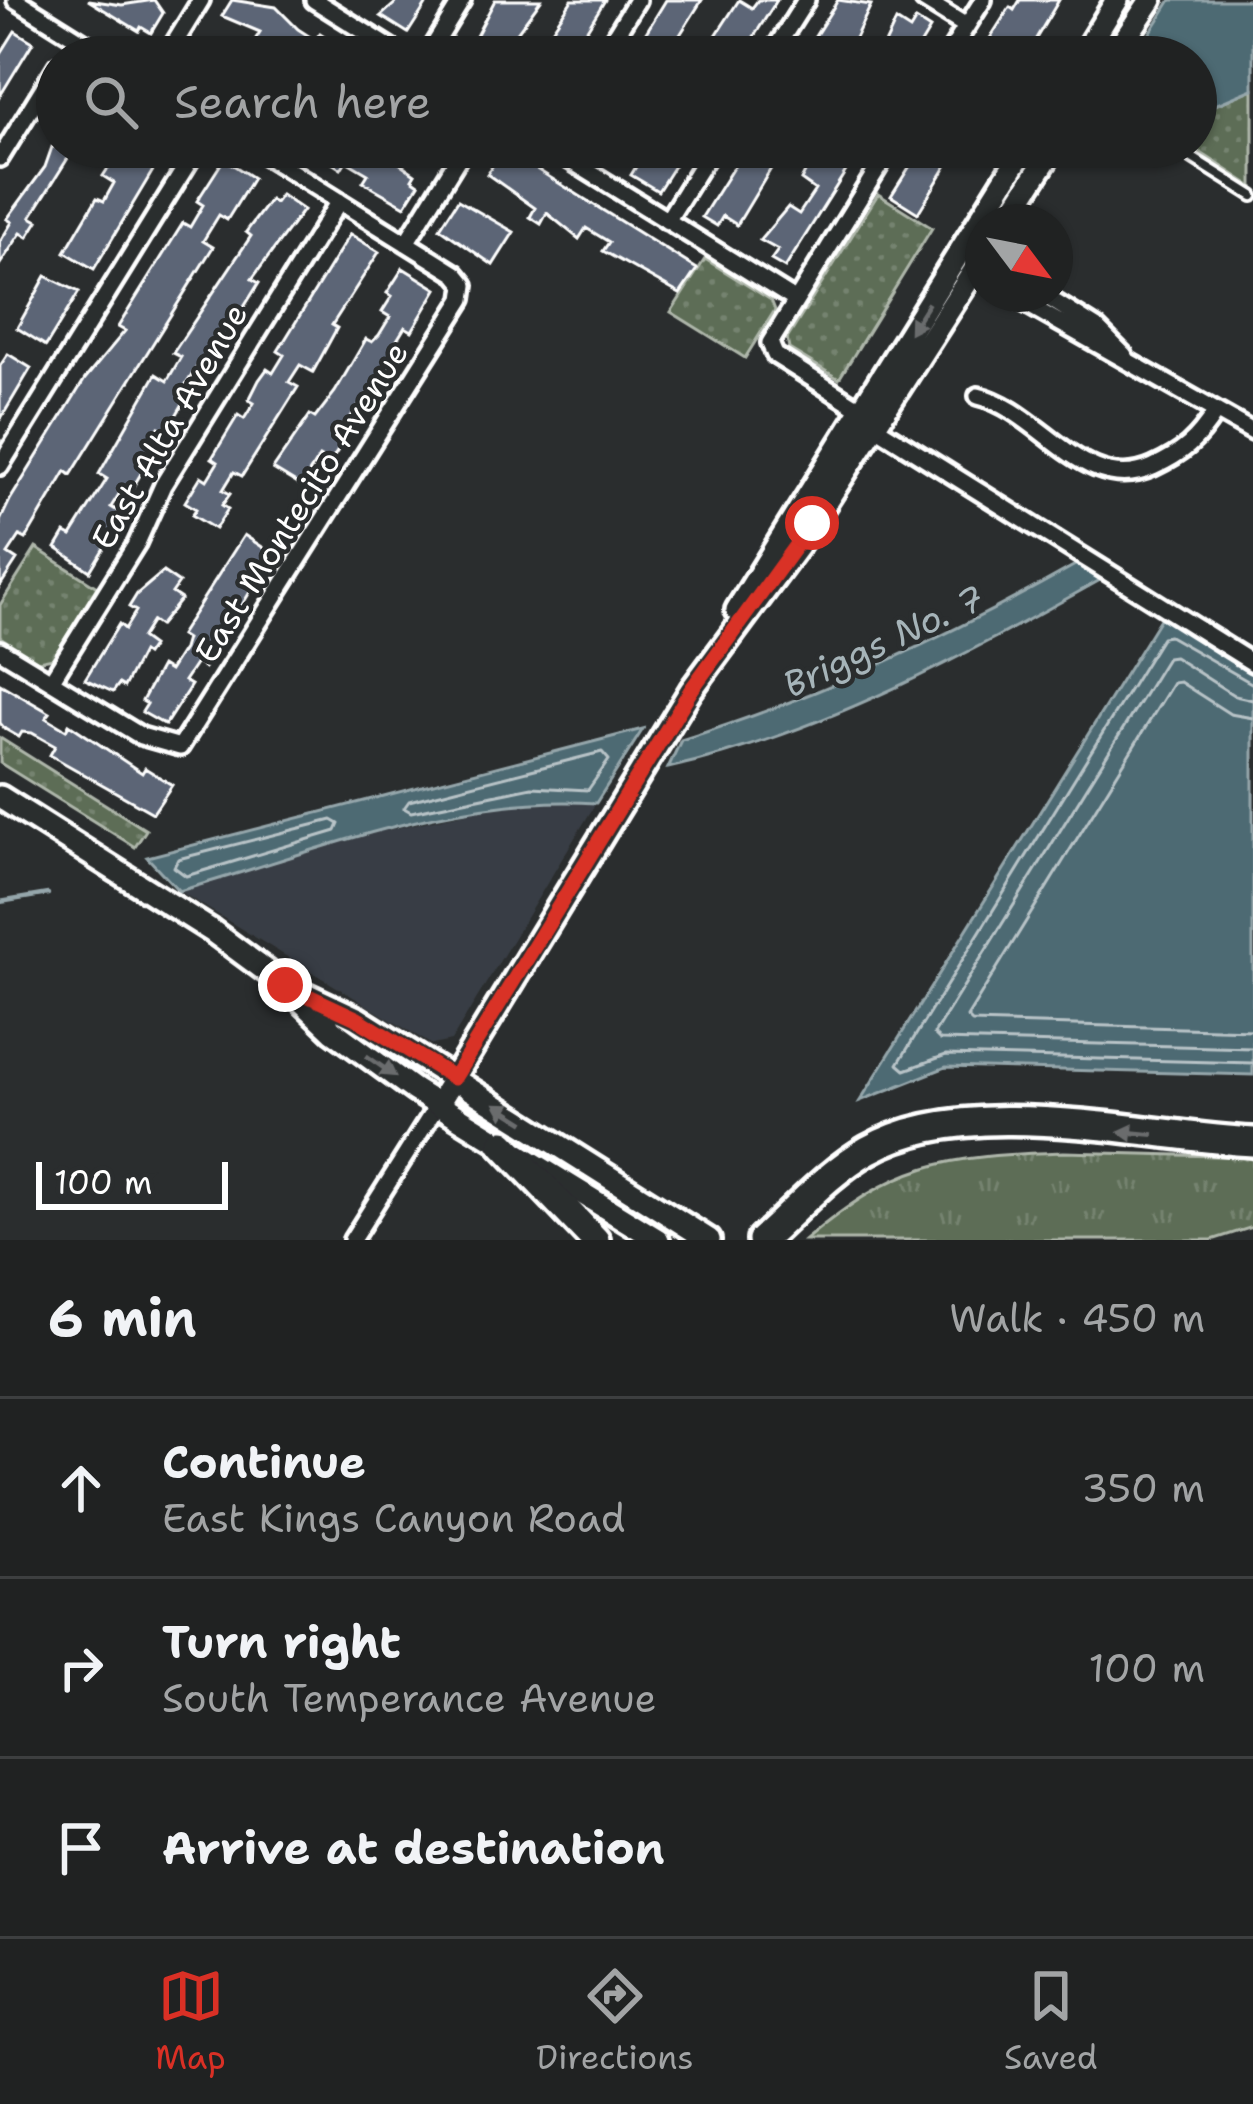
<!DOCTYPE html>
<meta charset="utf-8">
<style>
body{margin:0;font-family:"Shantell Sans",sans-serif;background:#2d2f2f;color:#f1f3f6}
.compass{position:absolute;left:965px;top:204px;width:108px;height:108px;border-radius:50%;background:#202222;box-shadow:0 3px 9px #0004;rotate:122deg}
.scale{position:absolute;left:36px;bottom:30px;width:192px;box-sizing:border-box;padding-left:12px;border:6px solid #fff;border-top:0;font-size:33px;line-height:42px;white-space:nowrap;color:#fff;-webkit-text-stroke:9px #2a2d2e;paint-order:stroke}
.stop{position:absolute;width:36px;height:36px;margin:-27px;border:9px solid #d93025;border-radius:50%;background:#fff}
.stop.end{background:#d93025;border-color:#fff;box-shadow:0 3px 12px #0008}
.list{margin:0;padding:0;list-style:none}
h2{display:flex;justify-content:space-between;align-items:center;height:156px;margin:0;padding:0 48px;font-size:51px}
h2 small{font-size:39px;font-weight:400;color:#a2a4a5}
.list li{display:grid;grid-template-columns:78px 1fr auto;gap:36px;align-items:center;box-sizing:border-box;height:180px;padding:0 48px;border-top:3px solid #3d3f40}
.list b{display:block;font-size:45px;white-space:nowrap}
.list p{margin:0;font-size:39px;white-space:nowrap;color:#a2a4a5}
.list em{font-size:39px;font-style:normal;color:#a2a4a5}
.icon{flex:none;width:66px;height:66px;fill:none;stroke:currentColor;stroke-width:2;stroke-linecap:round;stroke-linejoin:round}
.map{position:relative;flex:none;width:1253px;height:1240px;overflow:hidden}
.search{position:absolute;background:#202222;box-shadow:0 3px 9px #0004;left:36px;right:36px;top:36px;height:132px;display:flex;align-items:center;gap:30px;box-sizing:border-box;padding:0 42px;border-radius:66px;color:#a2a4a5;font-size:45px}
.sheet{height:696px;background:#202222}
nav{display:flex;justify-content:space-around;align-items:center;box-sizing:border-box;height:168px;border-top:3px solid #3d3f40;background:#202222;font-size:33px;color:#a2a4a5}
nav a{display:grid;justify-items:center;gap:6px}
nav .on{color:#d93025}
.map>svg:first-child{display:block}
</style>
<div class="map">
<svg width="1253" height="1240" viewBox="0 0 1253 1240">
<defs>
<pattern id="grass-tufts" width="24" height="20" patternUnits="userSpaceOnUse" patternTransform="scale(3)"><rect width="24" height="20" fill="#5d6d56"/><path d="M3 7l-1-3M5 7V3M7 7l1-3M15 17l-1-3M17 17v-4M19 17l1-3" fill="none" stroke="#75836f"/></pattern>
<pattern id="park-dots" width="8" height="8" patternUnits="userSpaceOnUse" patternTransform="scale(3)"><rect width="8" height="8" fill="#5d6d56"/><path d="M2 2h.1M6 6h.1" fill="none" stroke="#75836f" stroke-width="1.8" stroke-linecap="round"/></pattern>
</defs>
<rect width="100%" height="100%" fill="#2a2d2e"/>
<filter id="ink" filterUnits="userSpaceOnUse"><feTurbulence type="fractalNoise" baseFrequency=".00833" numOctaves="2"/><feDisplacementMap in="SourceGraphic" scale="24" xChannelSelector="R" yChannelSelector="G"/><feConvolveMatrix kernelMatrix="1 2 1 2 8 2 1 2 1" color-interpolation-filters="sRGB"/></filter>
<g filter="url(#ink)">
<path fill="#393e44" d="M534 798 596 803 451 1041 432 1045 179 891 364 835Z"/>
<path fill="url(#grass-tufts)" stroke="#aeb6aa" stroke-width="3" d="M1064 1152 1253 1157V1227L1212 1240H805C899 1162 943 1156 1064 1152Z"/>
<path fill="url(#park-dots)" stroke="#aeb6aa" stroke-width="3" d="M1253 89V187L1192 147H1196V113Z
M878 194 932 228 839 379 789 349 787 339Z
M705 259 771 300 775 310 745 358 671 312Z
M36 548 97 587 53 658 38 661 0 637V605Z
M0 738 146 830 135 847 0 763Z"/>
<path fill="#4e6a73" stroke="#95a6ab" stroke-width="3" d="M1171 0H1253V89L1196 113V57H1135Z
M1077 564 1102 579C964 656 822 734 668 768L681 740C820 697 950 636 1077 564Z
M1161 617 1253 675V1075L946 1067 860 1101Z
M643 729 596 803C454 793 314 853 179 891L147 857Z"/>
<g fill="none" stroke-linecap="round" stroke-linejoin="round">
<path stroke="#b8c3c7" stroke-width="3" d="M1253 684 1169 636 1162 637 898 1064 905 1070 946 1055 1253 1063
M1253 700 1235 696 1174 657 1167 658 934 1034 940 1040 1253 1048
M1253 718 1230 714 1180 682 1173 683 967 1017 972 1022 1253 1030
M602 752 609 760 588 790 532 787 411 812 404 808 409 801Z
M332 820 339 824 336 831 186 876 174 867 178 859Z"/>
<path stroke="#95a6ab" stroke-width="4.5" d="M0 902 48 894"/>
</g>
<path fill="#5b6576" stroke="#fff" stroke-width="3" d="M88 0 122 5 154 0 163 13 151 33 141 27 139 31Z
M232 0 276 7 298 29 315 40 320 33 357 57H292L274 46 271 50 255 40 260 32 222 16Z
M399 0H429L408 33 381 16Z
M495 0H541L502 53 465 57Z
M572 0H605L570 57H534Z
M666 0H702L666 57H631Z
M739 0 752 8 758 0H777L741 57H702Z
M838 0 871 5 846 57H802Z
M1020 0H1059L1025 57H978L1010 7 1014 10Z
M916 20 930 29 913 57H879L896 21 910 30Z
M15 31 33 42 0 96V55Z
M52 147H75L31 217 38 221 28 237 21 233 0 264V242L12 222 7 219 45 167Z
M122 147H167L94 269 65 252 97 198 104 201 114 183 103 176Z
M307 147H356L377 159 382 151 415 174 412 179 419 184 405 206 363 182 368 174 346 161 341 169Z
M491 147H501L697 269 680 294 603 251 609 242 586 228 579 239 547 213 541 224 530 217 535 208 487 174 495 162 485 156Z
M648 147H686L658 191 631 175Z
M746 147H784L737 225 723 216 717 226 702 217Z
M818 147H861L785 268 771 260 778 250 760 240 788 207 799 214 815 190 801 180Z
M922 147H958L918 213 891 196Z
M224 159 253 178 227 220 219 215 203 241 213 247 71 475 66 471 26 539 20 536 8 554 17 560 0 586V521L10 500 85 379 125 331 118 327 183 223 190 227 203 205 197 201Z
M281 195 303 210 252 279 259 283 204 371 197 367 185 386 191 390 167 431 159 427 148 445 155 450 130 492 123 488 111 507 124 515 90 571 56 548 65 533 71 536 107 479 99 474 156 374 167 381 181 357 173 353 251 236 246 232 270 200 275 203Z
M458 200 514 232 493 265 440 228Z
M350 234 379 252 332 325 337 328 313 372 300 365 289 382 298 387 242 476 234 472 223 490 230 494 222 505 228 509 215 529 192 515 196 509 185 502 201 476 207 480 218 462 212 458 238 415 244 419 254 403 249 400 259 380 267 369 273 373 284 355 278 351Z
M403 268 437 289 412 331 405 327 394 345 401 349 350 418 356 421 330 463 319 457 301 486 273 469 310 415 315 418 335 392 366 339 372 342 379 335 390 317 382 312 392 296 387 293Z
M46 276 79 292 46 346 17 328Z
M8 354 31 368 0 420V366Z
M244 535 273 554 204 668 196 663 184 681 191 685 165 725 142 712 147 704 142 701 161 666 169 671 183 649 186 639 180 635Z
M163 572 179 583 172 593 181 599 159 626 152 621 141 638 152 646 146 655 142 652 124 687 119 684 113 692 85 679 119 624 125 629 136 611 129 607 137 594Z
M0 684 50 713 46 718 66 730 69 724 142 773 145 768 172 785 153 813 50 755 55 746 32 733 22 732 19 737 5 729 0 723Z"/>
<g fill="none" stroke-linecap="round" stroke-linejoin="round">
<defs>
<path id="lane" d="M1175 147 1253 196"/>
<path id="street" d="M16 0 107 57
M314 0 405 57
M924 0 966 26
M166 57 201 0
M427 57 462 0
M602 57 637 0
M770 57 806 0
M947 57 983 0
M549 147 795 300
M0 158 57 66
M667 221 713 147
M406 243 465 147
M1009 294 1253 432
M1042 294 1098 329 1124 355
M978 396C1040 410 1084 498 1153 467 1183 453 1197 441 1215 413
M862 410 775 355 770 343 891 147
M874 426 1253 663
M0 466 198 147
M0 650 141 736 180 747 463 299 465 285 456 274 252 147
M51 681 137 543 163 485 339 201
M352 1240 438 1104"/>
<path id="secondary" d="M1082 57 1117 0
M1113 57 1151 0
M1006 222 1054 147
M737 610 1025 147
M0 797 212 931 285 985 333 1031 414 1090 658 1240
M297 990 357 1018 709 1240
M438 1104 691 690 797 547 983 257"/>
<path id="highway" d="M503 1144 595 1240
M762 1240C796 1210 829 1172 868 1150 968 1092 1142 1136 1253 1142"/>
</defs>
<use href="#lane" stroke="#fff" stroke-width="16"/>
<use href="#street" stroke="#fff" stroke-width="24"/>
<use href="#secondary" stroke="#fff" stroke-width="30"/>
<use href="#highway" stroke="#fff" stroke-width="36"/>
<use href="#lane" stroke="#2a2d2e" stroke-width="8"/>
<use href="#street" stroke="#2a2d2e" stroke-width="15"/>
<use href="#secondary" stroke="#2a2d2e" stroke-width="21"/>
<use href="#highway" stroke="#2a2d2e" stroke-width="27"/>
</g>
<defs><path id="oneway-solid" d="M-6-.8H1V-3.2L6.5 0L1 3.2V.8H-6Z" transform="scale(3)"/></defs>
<g fill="#6a6c6d">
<use href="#oneway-solid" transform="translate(919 318) rotate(122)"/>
<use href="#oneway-solid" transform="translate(381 1066) rotate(35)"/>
<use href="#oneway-solid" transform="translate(510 1113) rotate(-148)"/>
<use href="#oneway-solid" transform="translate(1136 1133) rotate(-175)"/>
</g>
</g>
<g fill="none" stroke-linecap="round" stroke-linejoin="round" filter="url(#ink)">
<path stroke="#d93025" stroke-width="15" d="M285 985 356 1018 454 1078 691 690 812 523"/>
</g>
<g text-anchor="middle" stroke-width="9" stroke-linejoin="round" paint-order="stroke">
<g font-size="33" fill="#fff" stroke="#2a2d2e">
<text transform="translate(169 426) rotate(-60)" y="12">East Alta Avenue</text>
<text transform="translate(301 502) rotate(-58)" y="12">East Montecito Avenue</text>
</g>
<g font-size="36" font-style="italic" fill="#a6b4b9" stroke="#2a2d2e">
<text transform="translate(883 641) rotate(-25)" y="13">Briggs No. 7</text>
</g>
</g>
</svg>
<svg class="compass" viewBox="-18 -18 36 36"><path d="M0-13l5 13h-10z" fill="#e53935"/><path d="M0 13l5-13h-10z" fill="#a2a4a5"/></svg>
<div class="scale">100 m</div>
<div class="stop" style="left:812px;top:523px"></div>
<div class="stop end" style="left:285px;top:985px"></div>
<div class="search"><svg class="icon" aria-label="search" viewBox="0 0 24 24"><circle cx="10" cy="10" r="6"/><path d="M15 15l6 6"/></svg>Search here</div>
</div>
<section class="sheet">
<h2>6 min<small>Walk · 450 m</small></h2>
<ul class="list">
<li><svg class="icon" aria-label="ahead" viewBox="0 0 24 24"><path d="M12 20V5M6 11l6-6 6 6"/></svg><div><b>Continue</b><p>East Kings Canyon Road</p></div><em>350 m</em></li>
<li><svg class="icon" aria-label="right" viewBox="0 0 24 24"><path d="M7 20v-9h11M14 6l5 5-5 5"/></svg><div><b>Turn right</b><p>South Temperance Avenue</p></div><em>100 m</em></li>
<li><svg class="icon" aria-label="arrive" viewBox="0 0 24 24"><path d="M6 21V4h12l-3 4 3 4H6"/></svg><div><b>Arrive at destination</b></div></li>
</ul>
</section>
<nav>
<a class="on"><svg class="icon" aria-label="map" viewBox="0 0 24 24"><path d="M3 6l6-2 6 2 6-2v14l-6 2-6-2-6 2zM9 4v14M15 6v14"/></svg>Map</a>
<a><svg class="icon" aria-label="directions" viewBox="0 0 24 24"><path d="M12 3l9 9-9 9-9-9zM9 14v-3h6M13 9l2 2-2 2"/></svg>Directions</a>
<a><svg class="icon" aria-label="saved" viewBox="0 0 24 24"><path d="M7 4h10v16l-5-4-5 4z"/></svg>Saved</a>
</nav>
